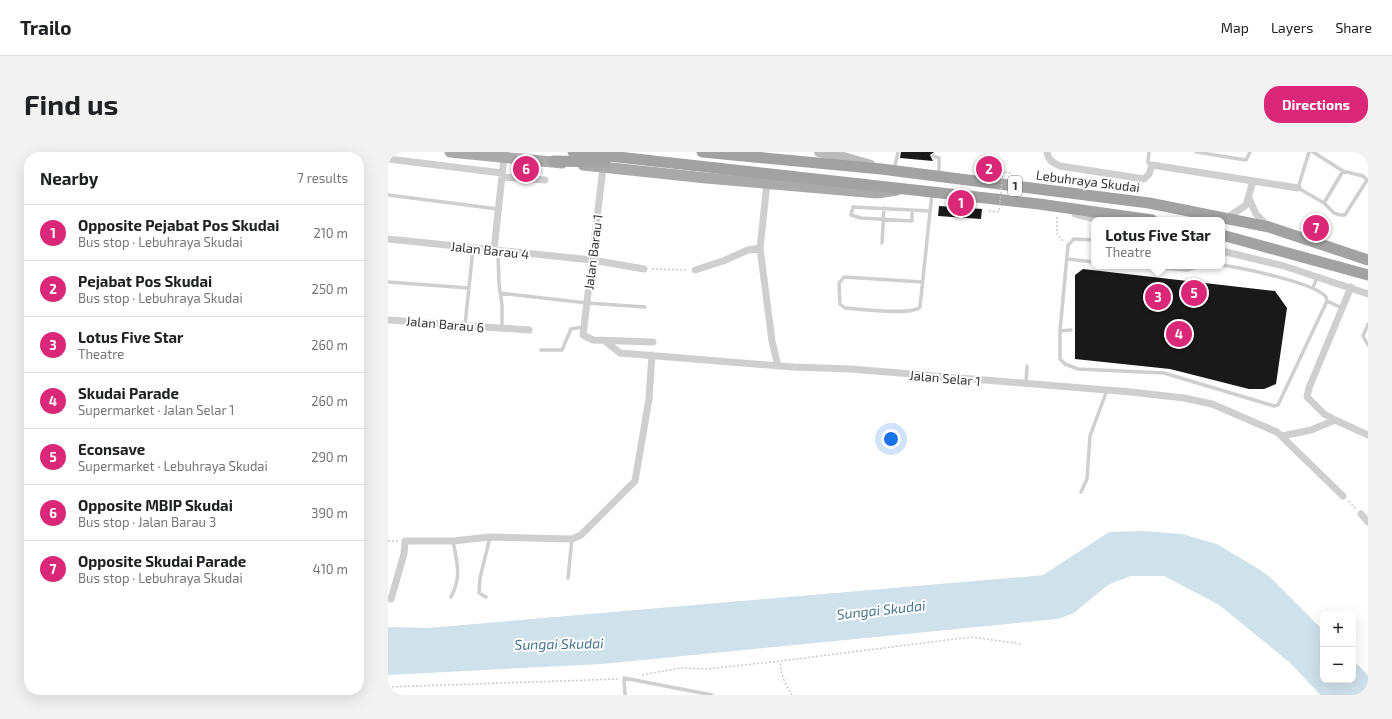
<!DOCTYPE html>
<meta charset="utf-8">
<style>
body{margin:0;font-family:"Exo 2",sans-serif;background:#f2f2f2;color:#202124}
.controls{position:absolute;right:12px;bottom:12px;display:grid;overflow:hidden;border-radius:8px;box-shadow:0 4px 16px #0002}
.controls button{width:36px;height:36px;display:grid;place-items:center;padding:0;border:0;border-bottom:1px solid #e0e0e0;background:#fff;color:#202124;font:20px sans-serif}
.you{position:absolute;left:503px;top:287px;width:14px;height:14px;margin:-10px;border:3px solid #fff;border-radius:50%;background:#1a73e8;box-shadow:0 0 0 6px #1a73e833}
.badge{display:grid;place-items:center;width:26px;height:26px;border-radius:50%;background:#db2777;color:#fff;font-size:13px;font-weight:700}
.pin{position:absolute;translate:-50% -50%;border:2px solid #fff;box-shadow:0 1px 4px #0006}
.popup{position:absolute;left:703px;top:65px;width:134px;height:52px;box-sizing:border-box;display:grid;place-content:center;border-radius:8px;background:#fff;filter:drop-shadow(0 1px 3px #0005);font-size:13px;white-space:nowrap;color:#757577}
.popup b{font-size:15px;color:#202124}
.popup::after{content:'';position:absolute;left:50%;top:100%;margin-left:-8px;border:8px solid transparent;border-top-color:#fff}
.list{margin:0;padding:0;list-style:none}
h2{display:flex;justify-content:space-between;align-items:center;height:52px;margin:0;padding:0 16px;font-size:17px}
h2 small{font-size:13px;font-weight:400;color:#757577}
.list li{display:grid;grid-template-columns:26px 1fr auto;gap:12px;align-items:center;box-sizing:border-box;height:56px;padding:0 16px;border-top:1px solid #e0e0e0}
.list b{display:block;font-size:15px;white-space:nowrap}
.list p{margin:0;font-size:13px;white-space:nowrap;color:#757577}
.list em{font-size:13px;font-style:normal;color:#757577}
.map{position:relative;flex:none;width:980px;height:543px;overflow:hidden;border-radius:16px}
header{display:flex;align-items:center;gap:24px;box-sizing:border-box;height:56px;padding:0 20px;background:#fff;border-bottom:1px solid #e0e0e0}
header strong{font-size:19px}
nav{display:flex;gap:22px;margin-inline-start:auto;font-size:14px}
.intro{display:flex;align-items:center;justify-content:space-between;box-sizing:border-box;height:96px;padding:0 24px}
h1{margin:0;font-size:28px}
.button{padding:10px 18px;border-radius:16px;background:#db2777;color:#fff;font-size:14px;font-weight:700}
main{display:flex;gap:24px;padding:0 24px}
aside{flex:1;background:#fff;border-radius:16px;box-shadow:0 4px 16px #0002}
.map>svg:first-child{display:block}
</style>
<header>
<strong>Trailo</strong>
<nav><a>Map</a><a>Layers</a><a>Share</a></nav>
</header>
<div class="intro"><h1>Find us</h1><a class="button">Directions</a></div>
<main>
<aside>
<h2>Nearby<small>7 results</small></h2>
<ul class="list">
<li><span class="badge">1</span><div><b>Opposite Pejabat Pos Skudai</b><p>Bus stop · Lebuhraya Skudai</p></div><em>210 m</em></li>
<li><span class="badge">2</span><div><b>Pejabat Pos Skudai</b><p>Bus stop · Lebuhraya Skudai</p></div><em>250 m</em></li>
<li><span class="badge">3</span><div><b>Lotus Five Star</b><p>Theatre</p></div><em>260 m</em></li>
<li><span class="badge">4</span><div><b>Skudai Parade</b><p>Supermarket · Jalan Selar 1</p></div><em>260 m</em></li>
<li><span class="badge">5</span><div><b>Econsave</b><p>Supermarket · Lebuhraya Skudai</p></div><em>290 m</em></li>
<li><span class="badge">6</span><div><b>Opposite MBIP Skudai</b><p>Bus stop · Jalan Barau 3</p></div><em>390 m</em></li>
<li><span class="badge">7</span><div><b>Opposite Skudai Parade</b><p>Bus stop · Lebuhraya Skudai</p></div><em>410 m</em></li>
</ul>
</aside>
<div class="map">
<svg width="980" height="543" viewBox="0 0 980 543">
<rect width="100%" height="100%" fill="#fff"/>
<path fill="#cfe1eb" d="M754 386C767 387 779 387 792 389 823 393 853 413 878 431L935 488V528H965V518L980 533V543H942L906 505 835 447 778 417H741L716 426 682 455 669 460 214 505 0 516V482L40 483 657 430 723 387Z"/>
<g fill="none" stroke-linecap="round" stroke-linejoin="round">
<path stroke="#cfe1eb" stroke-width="14" d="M0 482 40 483 657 430 723 387 754 386 793 389 827 399 867 423 878 431 935 488
M0 516 214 505 669 460 682 455 716 427 741 417H778L835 447 906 505 942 543
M965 518 980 533"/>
</g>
<path fill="#191919" d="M513 0H546L542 3 545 9 512 6Z
M551 54 594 57 593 67 550 64Z
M695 117 887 139 899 156 888 232 876 237H861L782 217 687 207V123Z"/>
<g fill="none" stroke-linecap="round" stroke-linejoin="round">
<path stroke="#c9c9c9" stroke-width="1.5" stroke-dasharray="2 2" stroke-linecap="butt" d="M669 65V82L676 90
M264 117 300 118
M961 349 968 357
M0 389H11
M254 523 292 516 319 517 393 509
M0 535 230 527
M404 543C398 533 391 521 393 509L584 485 633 492"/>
<path stroke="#cfcfcf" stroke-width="3.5" d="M761 0 760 11 764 13
M808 0 858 8 862 0
M921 0 910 36 936 51 946 61 952 63H957L979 28 975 24 955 19 925 0
M545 4 551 6V22
M506 17 510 1
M0 43 110 57
M936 51 955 19
M524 58V69L473 66 463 63 465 55 542 59
M706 88 686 87 680 93 672 179V207L677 212 690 217 776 221 886 254 890 253 939 149 938 145C928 131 854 116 834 113
M494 91 496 56
M110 99 111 132 114 153V177
M679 107 706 110
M752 114 799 118 813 114
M0 130 81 136
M535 130 456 125 451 131 452 152 457 156C472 157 524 164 532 155L544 41
M925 136 929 125
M112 141 199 151 257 155
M939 149 954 156
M980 172 975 184 980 193
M77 173 85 97
M672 179 683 178
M153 198H174L183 177 196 175
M638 231 639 214
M693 340 699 327 702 284 719 238
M180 426 184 387
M63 445C74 424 69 411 65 389
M98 445 91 441 92 426 102 385
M237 543 236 526 324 543"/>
<path stroke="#cfcfcf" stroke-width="7" d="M659 0C660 8 665 11 672 14L756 27 761 22 764 13 910 36
M0 7 114 21
M215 16 195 183 205 188 265 190
M114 25 157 28
M379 31 372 96 384 189 390 214
M861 46 868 62 880 74
M687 62 710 68
M839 66 858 53 865 29
M0 87 204 108 256 117
M106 98 116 5
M834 99 896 114 980 142
M307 118 335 109 360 98 372 96
M0 168 141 178
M217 189 232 201 405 215 463 217 743 240 796 246 824 252 889 280 955 344
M947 268 936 262 919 245 921 236 963 135
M894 284 923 278 947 268 980 283
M973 362 980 370
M3 447 16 402 17 389H65L102 385 184 387 193 383 247 329 261 247 264 203"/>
<path stroke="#bcbcbc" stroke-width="10" d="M431 0 452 4 483 13"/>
<path stroke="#aaa" stroke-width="11" d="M62 0 174 11
M195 13 318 26 489 41 509 38"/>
<path stroke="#a2a2a2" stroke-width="11" d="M185 0 651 52 764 68
M314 0 493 17 761 51 881 75 980 108
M165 9 217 10
M834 83 980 123"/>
<path stroke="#c9c9c9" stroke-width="1.5" stroke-dasharray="2 2" stroke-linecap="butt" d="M128 20 130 0
M601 59 611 60 615 20 624 21"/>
</g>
<g text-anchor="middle" stroke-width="4" stroke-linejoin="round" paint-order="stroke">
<rect fill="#fff" stroke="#707070" stroke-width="1" x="620" y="24" width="14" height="20" rx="3"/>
<g font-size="12" font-weight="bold" fill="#323232">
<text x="627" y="38">1</text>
</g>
<g font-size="13" fill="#323232" stroke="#fff">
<text transform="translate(700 29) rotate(7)" y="5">Lebuhraya Skudai</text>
<text transform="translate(102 98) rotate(6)" y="5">Jalan Barau 4</text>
<text transform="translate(205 100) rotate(-83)" y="5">Jalan Barau 1</text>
<text transform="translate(57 172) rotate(5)" y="5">Jalan Barau 6</text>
<text transform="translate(557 226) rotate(5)" y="5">Jalan Selar 1</text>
</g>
<g font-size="14" font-style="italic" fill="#45758f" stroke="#fff">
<text transform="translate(493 458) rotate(-6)" y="5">Sungai Skudai</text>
<text transform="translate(171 492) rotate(-1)" y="5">Sungai Skudai</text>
</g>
</g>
</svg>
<div class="controls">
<button>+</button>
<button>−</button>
</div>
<div class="you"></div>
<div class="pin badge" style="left:573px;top:51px">1</div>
<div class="pin badge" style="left:601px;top:17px">2</div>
<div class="pin badge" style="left:770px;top:145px">3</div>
<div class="popup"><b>Lotus Five Star</b>Theatre</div>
<div class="pin badge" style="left:791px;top:182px">4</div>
<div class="pin badge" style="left:806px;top:141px">5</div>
<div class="pin badge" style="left:138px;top:17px">6</div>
<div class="pin badge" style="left:928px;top:76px">7</div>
</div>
</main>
